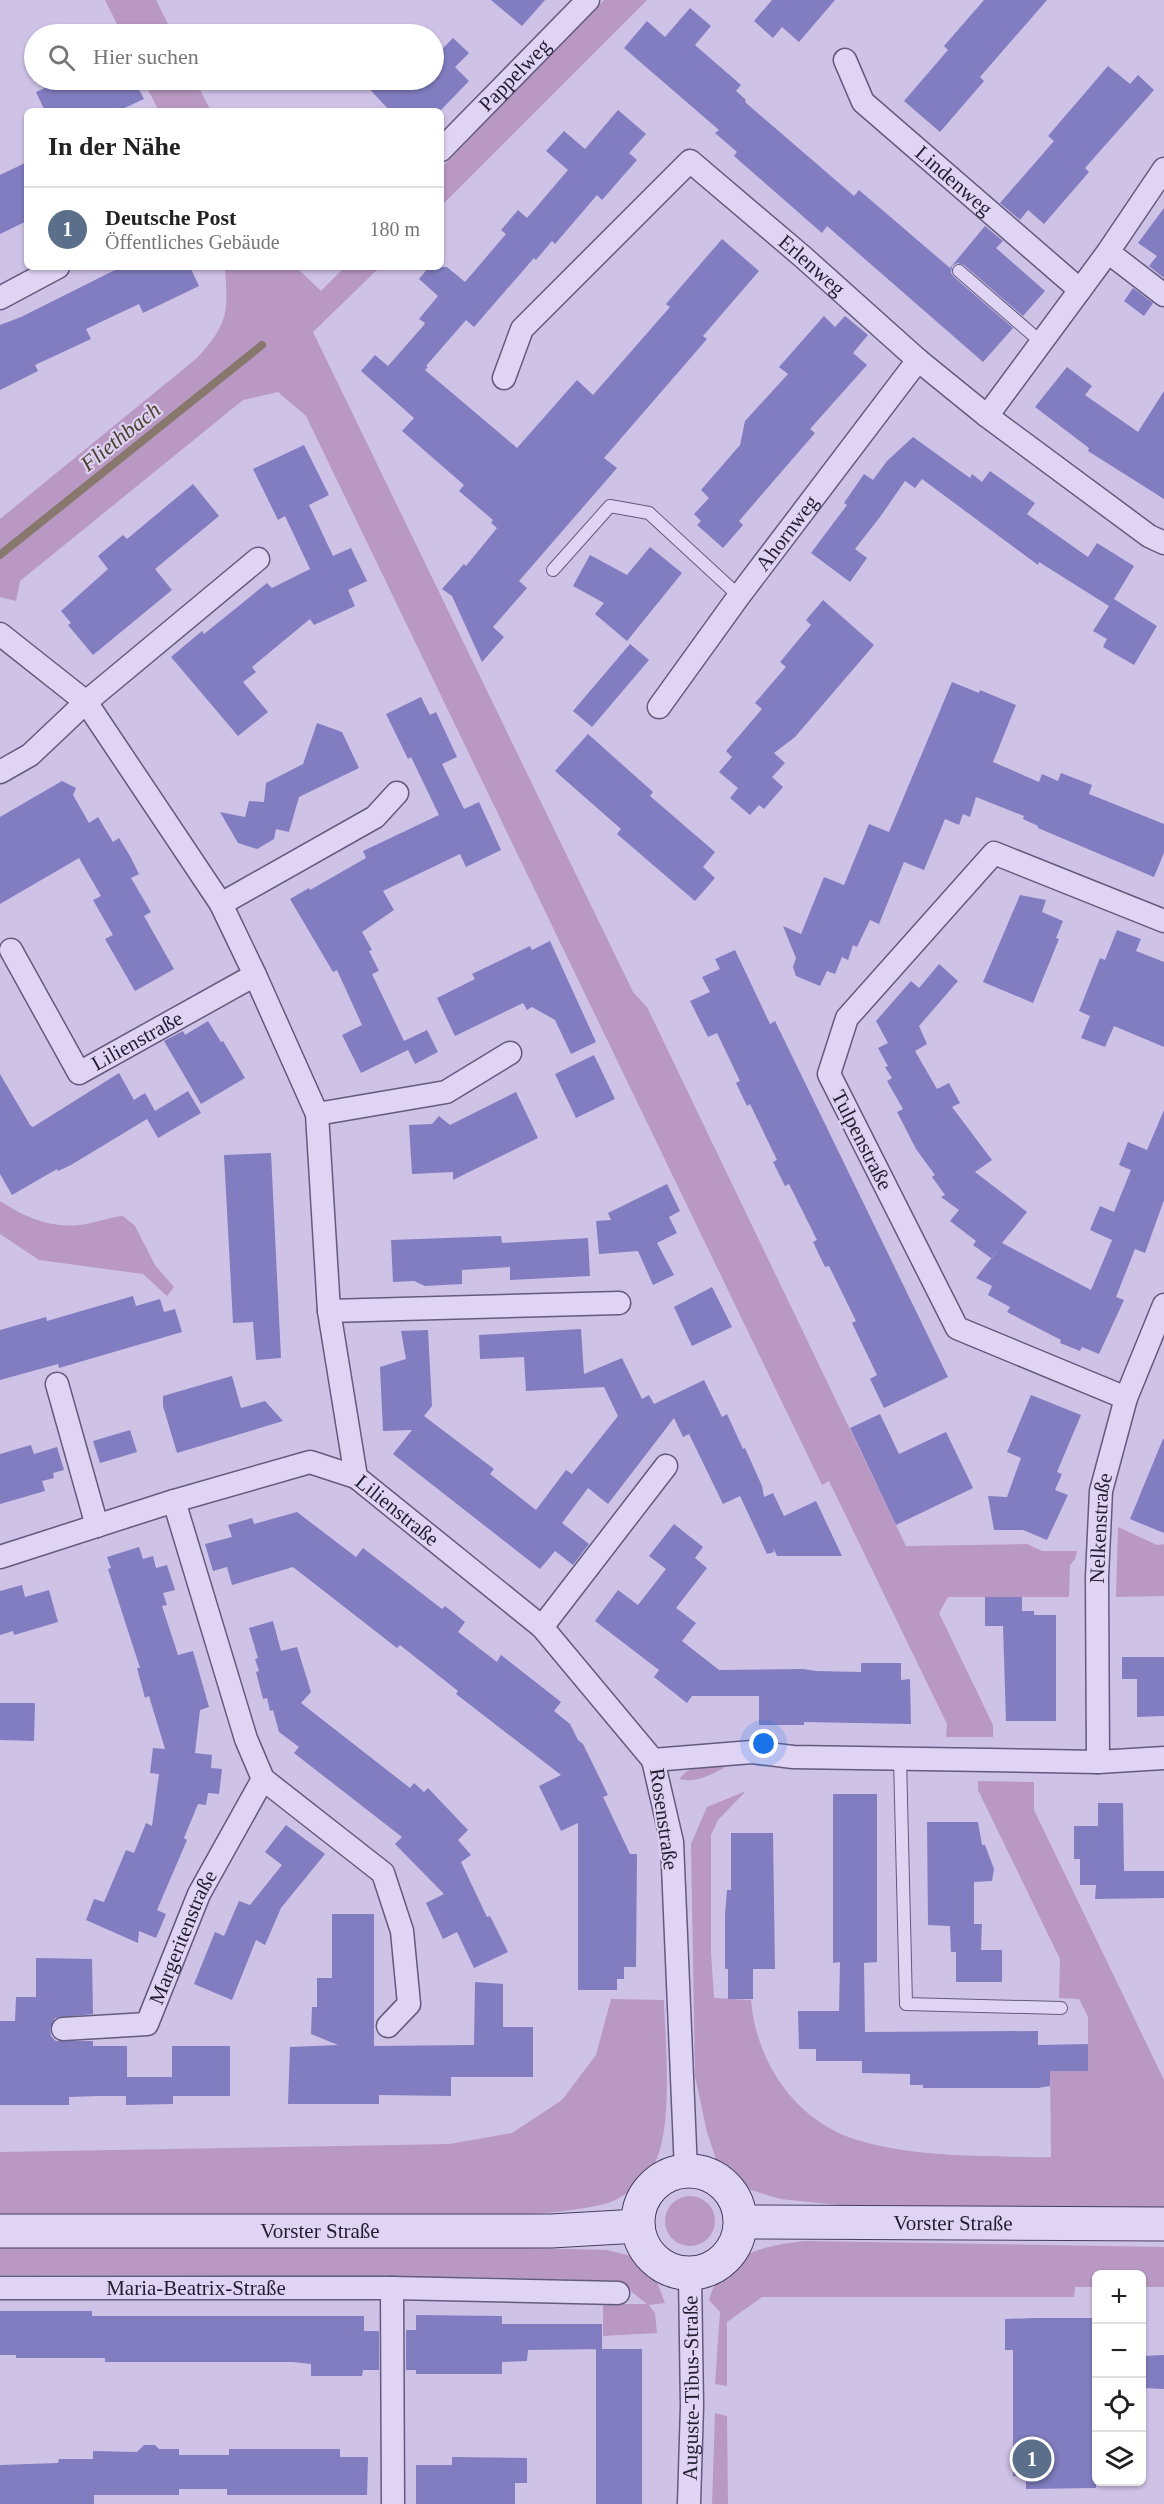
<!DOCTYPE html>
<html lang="de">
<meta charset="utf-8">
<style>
body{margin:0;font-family:"Times New Roman",serif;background:#f2f2f2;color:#222}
.controls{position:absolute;right:18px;bottom:18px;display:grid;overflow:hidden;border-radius:9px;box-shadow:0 2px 4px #0004}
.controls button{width:54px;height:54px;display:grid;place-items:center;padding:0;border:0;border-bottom:2px solid #e0e0e0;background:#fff;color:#222;font:30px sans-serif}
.you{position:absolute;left:764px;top:1744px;width:21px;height:21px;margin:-15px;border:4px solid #fff;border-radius:50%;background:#1a73e8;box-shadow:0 0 0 9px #1a73e833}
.badge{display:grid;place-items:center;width:39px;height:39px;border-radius:50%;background:#345185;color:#fff;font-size:20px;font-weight:700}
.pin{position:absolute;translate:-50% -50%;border:3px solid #fff;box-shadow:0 2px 6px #0006}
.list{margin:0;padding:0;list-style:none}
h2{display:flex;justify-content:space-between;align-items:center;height:78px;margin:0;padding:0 24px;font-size:26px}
h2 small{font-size:20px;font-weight:400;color:#767676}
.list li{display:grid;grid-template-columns:39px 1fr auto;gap:18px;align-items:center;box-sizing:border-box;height:84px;padding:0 24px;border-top:2px solid #e0e0e0}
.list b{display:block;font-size:22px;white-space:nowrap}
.list p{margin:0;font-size:20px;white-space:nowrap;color:#767676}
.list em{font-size:20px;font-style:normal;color:#767676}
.icon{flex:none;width:33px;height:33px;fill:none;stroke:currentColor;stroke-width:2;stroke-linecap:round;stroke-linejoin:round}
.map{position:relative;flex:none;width:1164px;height:2504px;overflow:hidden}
.search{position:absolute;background:#fff;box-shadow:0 2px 4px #0004;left:24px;top:24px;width:420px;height:66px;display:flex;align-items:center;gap:15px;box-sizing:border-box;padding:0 21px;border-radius:33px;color:#767676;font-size:22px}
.panel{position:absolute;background:#fff;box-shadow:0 2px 4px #0004;left:24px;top:108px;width:420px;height:162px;border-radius:9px}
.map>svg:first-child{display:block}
</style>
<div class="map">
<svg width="1164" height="2504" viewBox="0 0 1164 2504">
<rect width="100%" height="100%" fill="#cfc2e7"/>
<path fill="#b998c3" d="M105 0H156L173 34H122Z
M604 0H647L441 206V168Z
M143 80H195L211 111H159Z
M225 267H296L321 291 345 267H380L313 332 633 992 647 1007 906 1546 1027 1544 1042 1551H1077L1075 1559 1070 1565 1069 1597H948L939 1613 993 1725V1737H946L947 1724 829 1481 822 1485 306 416 278 392 243 400 20 581 16 601 0 597V519L197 358C229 323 228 313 225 267Z
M0 1201C26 1218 54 1230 86 1224 99 1222 110 1217 123 1216L135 1226 155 1265 174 1287 167 1296 143 1274 39 1260 0 1234Z
M1118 1527 1157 1545 1164 1544V1596L1116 1597Z
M712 1763 725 1764V1767C710 1776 695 1783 679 1779L687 1771Z
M978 1781 1034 1782V1810L1164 2080V2210L867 2208 780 2199 751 2190 718 2165 707 2132 695 2076 691 1844 707 1807 746 1791 718 1820 711 1835V1952L714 1998 751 2000C756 2061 794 2119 854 2139 895 2152 939 2155 982 2156 1004 2156 1028 2158 1051 2157L1050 2071H1088V2017L1079 1999 1059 1998 1060 1959 978 1790Z
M611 1999 664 2000C665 2043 675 2136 651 2170 641 2183 624 2198 608 2203 551 2218 473 2215 413 2217 276 2220 138 2219 0 2220V2152L450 2144 512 2133 562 2100 596 2055Z
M665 2221a25 25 0 1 1 50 0a25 25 0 1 1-50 0Z
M804 2241 1164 2247V2287H1142V2274H1096V2287H1075L1074 2297H762L727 2322V2386L715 2384 720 2312 709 2300C722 2254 762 2246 804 2241Z
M327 2243 607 2250 639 2258 655 2277 665 2303 649 2305 655 2313 657 2333 603 2336V2304H647L618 2281 477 2277 0 2275V2244Z
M715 2413 727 2416 728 2504H712Z"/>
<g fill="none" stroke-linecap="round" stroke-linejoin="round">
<path stroke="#87776c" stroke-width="8" d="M0 555 262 345"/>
</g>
<path fill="#817dc0" d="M491 0H545L522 26Z
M772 0H835L799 42 782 27 773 38 754 21Z
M984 0H1047L980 77 984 81 940 132 904 101 948 50 944 46Z
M690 8 711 26 695 45 741 85 736 91 746 100 745 102 854 196 859 190 950 268 985 226 1003 241 996 248 1045 291 1023 316 964 265 957 263 952 266 951 273 954 277 1013 328 983 362 827 226 822 233 734 156 737 152 715 133 719 130 624 48 647 21 665 37Z
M453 38 469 53 455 67 469 81 440 111H390L361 80H434V46L439 52Z
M1108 66 1130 84 1138 75 1154 90 1085 168 1089 172 1044 224 1028 210 1020 220 1000 203 1054 141 1048 136Z
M63 80H134L144 99 118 111H45L36 92Z
M618 110 646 134 629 153 637 160 602 200 597 195 555 244 552 241 536 260 534 258 474 327 466 320 426 366 428 367 425 370 517 448 577 380 593 395 670 307 666 304 722 239 759 271 703 336 707 339 604 458 617 468 519 581 527 588 493 627 504 637 482 662 452 596 442 589 464 564 466 566 497 528 491 523 493 520 459 491 464 485 402 431 414 418 361 371 375 355 388 366 424 325 425 323 419 319 438 296 419 279 429 267H447L465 282 506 234 501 230 518 210 527 218 568 170 546 151 564 131 585 149Z
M27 162V221L0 234V175Z
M1164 208V278L1149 266 1157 256 1138 243Z
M121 267H190L199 286 143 313 139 304 86 329 91 339 35 365 38 371 0 390V325L21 317Z
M1133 288 1153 303 1144 316 1124 301Z
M824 316 835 327 845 316 868 335 853 353 867 365 810 429 815 433 739 521 743 525 723 548 697 525 701 521 694 514 709 498 701 490 740 445 745 421 788 374 779 367Z
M1067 367 1092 386 1085 395 1138 432 1164 391V499L1088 451 1089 448 1035 407Z
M913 437 970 478 972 474 982 482 990 471 1035 503 1027 514 1088 557 1097 543 1134 566 1114 599 1157 626 1134 665 1103 647 1107 639 1093 631 1109 606 1039 562 1038 565 922 479 915 488 905 481 880 517 855 549 867 558 850 582 811 553 847 505 844 503 864 474 873 480 887 461Z
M304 445 329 495 309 505 333 556 351 548 367 581 348 590 355 606 314 625 310 619 252 667 256 672 243 682 268 712 238 736 171 657 202 631 204 634 267 583 272 588 310 569 285 516 278 520 253 469Z
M193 484 219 516 155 569 172 590 93 655 68 625 71 623 61 611 108 569 98 556 123 535 127 539Z
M650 547 682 573 627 641 595 614 604 603 573 586 590 555 627 575Z
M823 600 874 645 795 737 774 753 785 763 772 777 783 787 764 809 759 805 750 815 730 798 738 788 719 772 732 757 726 751 762 709 755 703 786 667 780 662 811 625 806 620Z
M630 644 649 660 592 727 573 711Z
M952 682 979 693 980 690 1016 705 993 762 1039 782 1042 774 1058 781 1061 773 1092 785 1089 794 1164 824V853L1154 877 1038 828V826L1023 819 1024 816 976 797 970 817 963 814 959 825 945 819 924 870 904 862 879 924 870 920 857 947 853 945 848 960 842 957 835 974 827 971 820 986 796 976 793 967 796 958 783 926 801 934 824 877 844 885 869 824 889 832Z
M421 697 430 715 436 712 457 757 442 764 464 809 479 802 501 850 466 867 460 854 383 891 394 910 362 932 372 950 369 951 379 971 372 974 404 1041 427 1030 438 1052 415 1064 408 1050 361 1073 342 1035 362 1025 337 970 333 972 290 899 309 888 310 890 366 858 363 851 439 815 411 757 408 759 386 714Z
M317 723 342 732 359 768 299 797 289 832 276 829 274 839 257 849 238 843 220 812 245 817 249 801 264 802 266 783 303 764Z
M588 734 653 792 650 796 715 852 703 867 715 878 695 901 617 834 621 829 555 771Z
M62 781 76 788 73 795 89 823 98 817 113 842 119 838 130 856 139 874 131 878 151 912 144 916 174 969 135 991 105 939 113 935 93 900 101 896 79 858 0 904V817Z
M1020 895 1046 900 1042 912 1063 921 1056 938 1059 939 1033 1003 983 982Z
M1117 930 1141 939 1136 951 1164 962V1047L1114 1026 1105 1047 1081 1038 1090 1016 1079 1011 1100 958 1105 960Z
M550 941 596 1042 571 1054 555 1020 532 1007 527 1010 523 1003 455 1036 437 998 475 979 472 974 530 946 532 950Z
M735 950 770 1024 775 1021 948 1377 884 1408 870 1379 877 1375 852 1323 856 1321 829 1266 825 1267 813 1242 817 1240 789 1184 785 1186 773 1162 777 1160 750 1104 747 1106 736 1083 740 1081 717 1033 708 1037 690 1001 710 992 702 977 720 969 715 959Z
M939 964 958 981 919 1026 927 1044 915 1051 937 1089 949 1083 960 1103 952 1107 992 1160 975 1172 1027 1212 1002 1243 1091 1290 1112 1240 1090 1230 1100 1206 1114 1212 1131 1170 1119 1165 1128 1142 1147 1150 1164 1110V1200L1145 1253 1135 1249 1116 1297 1124 1300 1099 1354 1082 1347 1080 1351 1060 1343 1061 1340 1007 1312 1010 1307 988 1295 992 1286 976 1278 1000 1247 991 1258 973 1245 976 1241 950 1221 959 1210 941 1197 945 1195 932 1177 935 1175 916 1149 897 1112 903 1109 887 1081 892 1078 885 1067 888 1066 878 1048 888 1043 876 1021 911 981 919 988Z
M208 1021 221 1042 223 1041 245 1078 201 1104 164 1041 183 1031 185 1035Z
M594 1055 615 1099 576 1118 555 1074Z
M119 1073 134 1100 145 1093 155 1111 188 1091 201 1113 158 1138 147 1119 71 1165 58 1171 57 1169 12 1195 0 1174V1074L30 1125 33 1127Z
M516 1092 538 1138 453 1180V1172L412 1174 409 1125 432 1124 439 1116 450 1125Z
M271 1153 281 1358 256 1360 253 1322 233 1323 224 1155Z
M667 1184 680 1211 669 1217 677 1233 657 1243 674 1275 653 1285 638 1251 599 1254 596 1221 611 1220 608 1213Z
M501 1236 502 1243 588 1238 590 1276 510 1280V1267L462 1270V1284L425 1286 414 1281 393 1282 391 1240Z
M712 1287 732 1327 692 1346 674 1307Z
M133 1296 136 1306 160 1299 164 1312 175 1309 182 1332 59 1368 58 1364 0 1380V1330L46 1317 47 1321Z
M581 1329 584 1374 622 1358 642 1399 649 1395 654 1404 704 1380 722 1417 727 1414 743 1449 745 1448 762 1486 764 1497 773 1493 784 1516 816 1501 842 1556H777L773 1547 774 1552 767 1554 740 1496 723 1504 689 1434 683 1437 674 1418 608 1504 588 1488 562 1523 589 1544 573 1565 555 1551 540 1569 393 1454 412 1430 383 1431 380 1367 406 1359 401 1331 428 1330 432 1406 424 1416 494 1469 490 1474 536 1510 566 1470 572 1474 618 1416 604 1387 526 1391 524 1357 480 1359 479 1335Z
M232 1376 241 1408 265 1401 283 1421 177 1453 163 1406V1396Z
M1031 1395 1081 1415 1057 1472 1062 1474 1055 1490 1068 1495 1047 1540 1023 1530H994L988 1496 1007 1497 1021 1458 1007 1452Z
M880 1414 899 1454 946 1432 973 1488 896 1525 850 1428Z
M130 1430 137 1452 100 1463 93 1441Z
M1163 1439H1164V1533L1130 1519Z
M31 1445 34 1454 57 1447 64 1470 53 1473 54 1478 42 1481 45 1491 0 1504V1454Z
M297 1512 356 1557 363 1548 442 1609 445 1606 465 1622 458 1632 497 1662 501 1655 561 1702 554 1711 570 1724 578 1740 583 1744 608 1795 603 1797 630 1854H637L636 1967H624V1979H617V1990H578V1823L561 1831 539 1786 561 1775 456 1694 458 1691 400 1645 397 1648 293 1567 232 1585 227 1567 213 1571 205 1544 232 1537 228 1525 252 1518 254 1524Z
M674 1524 703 1547 695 1558 707 1568 676 1608 696 1623 682 1641 719 1670 803 1669 816 1671 861 1672V1663H901V1680L910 1679 911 1724 804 1722V1725H759V1696H692L687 1703 654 1677 659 1670 595 1621 618 1590 638 1605 666 1569 649 1556Z
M139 1547 143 1559 153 1556 156 1568 167 1565 175 1590 163 1593 167 1605 162 1606 178 1655 193 1651 209 1707 200 1710 195 1753 212 1755 211 1768 222 1769 219 1794 208 1793 206 1805 198 1804 184 1838 187 1840 157 1910 166 1914 156 1938 139 1931 138 1943 86 1920 94 1899 104 1902 126 1850 134 1853 146 1823 152 1826 159 1774 150 1773 153 1748 165 1749 149 1696 145 1698 137 1668H140L108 1569 111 1568 107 1557Z
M22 1585 25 1597 49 1590 58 1622 14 1635 13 1631 0 1635V1591Z
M985 1597H1022V1611H1034V1615H1056V1721H1006L1003 1626H985Z
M273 1621 281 1651 297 1647 311 1692 301 1703 410 1788 414 1783 424 1792 428 1788 468 1830 458 1840 471 1855 461 1862 487 1917 490 1916 508 1952 474 1968 457 1932 443 1939 426 1903 444 1894 395 1844 402 1837 294 1753 299 1747 279 1732 273 1710 270 1711 267 1698 263 1699 256 1672 259 1671 255 1659 258 1658 249 1628Z
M1122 1657H1164V1716L1137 1717V1679H1122Z
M0 1703H35L34 1741 0 1740Z
M833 1794H877V1962L864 1963 865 2032 1038 2031V2045L1088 2044V2071H1050V2086L1038 2088H923V2085H910V2074L862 2073V2061H816V2049H799L798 2011H839L840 1962 833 1963Z
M1098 1803H1123L1124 1871H1164V1898L1095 1899 1096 1885H1080V1859H1074V1826H1098Z
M927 1822H978L982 1845H985L994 1869 992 1881 974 1882V1924H982L981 1950H1002V1982H956V1952H951L950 1926 928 1925Z
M286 1825 325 1854 281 1908 265 1945 256 1940 232 2000 194 1984 215 1932 224 1936 239 1901 250 1905 282 1865 265 1852Z
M731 1833H773L775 1969H753V1999H728V1969H725V1915L727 1890H731Z
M332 1914H374V2046L474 2045 475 1982 503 1984V2027H533V2077H451V2096L379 2095V2104H288L290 2047 338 2045 311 2034 312 2007H317V1978H332Z
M36 1958 92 1959 93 2014 55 2018 50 2029 51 2036 56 2041H93V2046H127V2077H172V2046H230V2096H173V2104L126 2105V2096H98L69 2097V2105H0V2021H15L16 1997H36Z
M0 2311H92V2316H364V2331H379V2370H363L362 2376H311V2364L293 2362H105V2358H16V2355H0Z
M416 2315 502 2316V2324H602V2349L528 2350 527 2361 502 2362V2374H416V2370H406V2330H416Z
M1035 2318H1096V2488L1026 2489V2477L1013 2476V2350H1005V2319Z
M596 2349H642V2504H596Z
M1164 2355V2389L1142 2388V2356Z
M144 2445H155L159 2449H179V2455H229V2449H340V2457H368L367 2495H227V2489H179V2495H94V2504H0V2465L58 2463 59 2459H93V2451L137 2452Z
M452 2457 527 2458V2483H515V2504H416V2465H452Z"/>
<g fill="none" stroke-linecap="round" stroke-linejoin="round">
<defs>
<path id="service" d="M959 271 1041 342
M553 570 610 506 649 513 739 596
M900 1758 906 2004 1061 2008"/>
<g id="minor">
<path id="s1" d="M845 60 863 102 1080 290"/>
<path id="s2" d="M441 150 588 0"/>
<path d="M1108 252 1164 295"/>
<path d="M0 298 58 267"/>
<path id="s3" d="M504 378 522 329 690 161 803 257 918 360 987 416 1149 536 1164 543"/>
<path d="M987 416 1108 252 1164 169"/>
<path id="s4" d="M0 634 86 702 221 904 255 975 317 1114 329 1311 356 1477 542 1627 653 1760"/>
<path id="s5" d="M659 707 739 596 918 360"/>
<path d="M0 772 30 755 86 702 258 559"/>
<path d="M221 904 375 817 397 793"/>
<path id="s6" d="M11 950 79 1073 255 975"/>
<path d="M317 1114 446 1092 510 1053"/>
<path d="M329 1311 619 1303"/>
<path d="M57 1384 97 1526"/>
<path d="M1126 1398 957 1328 829 1074 847 1018 994 853 1164 921"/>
<path d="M174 1501 246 1739 263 1779 383 1873 402 1931 409 2004 388 2026"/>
<path d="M0 1557 174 1501 310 1462 356 1477"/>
<path d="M542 1627 666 1466"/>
<path id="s7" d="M1098 1762 1097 1577 1101 1491 1126 1398 1164 1305"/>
<path id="s8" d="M63 2029 147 2024 199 1894 263 1779"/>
<path d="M686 2171 672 1842 653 1760 752 1752 793 1757 988 1760 1098 1762 1164 1758"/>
<path id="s9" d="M0 2288H392L618 2293"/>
<path d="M392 2288 393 2504"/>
<path id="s10" d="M689 2504 692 2406 690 2274"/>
</g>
<g id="secondary">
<circle cx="689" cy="2222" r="51"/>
<path id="s11" d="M741 2222 1164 2224"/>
<path id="s12" d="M0 2231H551L638 2226"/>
</g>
</defs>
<use href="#service" stroke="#625b7e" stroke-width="14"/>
<use href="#minor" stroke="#625b7e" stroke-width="25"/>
<use href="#secondary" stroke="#443f60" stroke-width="35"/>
<use href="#service" stroke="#dfd4f3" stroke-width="12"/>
<use href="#minor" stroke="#dfd4f3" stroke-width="22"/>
<use href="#secondary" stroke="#dfd4f3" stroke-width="33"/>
</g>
<g text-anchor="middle" stroke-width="4.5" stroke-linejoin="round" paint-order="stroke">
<g font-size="21" fill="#201e30" stroke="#dcd0f0">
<text dy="7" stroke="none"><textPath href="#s2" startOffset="105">Pappelweg</textPath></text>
<text dy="7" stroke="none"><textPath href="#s1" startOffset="166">Lindenweg</textPath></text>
<text dy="7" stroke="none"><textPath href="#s3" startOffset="450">Erlenweg</textPath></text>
<text dy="7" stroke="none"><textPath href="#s5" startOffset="216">Ahornweg</textPath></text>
<text dy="7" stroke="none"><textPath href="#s6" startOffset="207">Lilienstraße</textPath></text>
<text transform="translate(862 1140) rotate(63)" y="7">Tulpenstraße</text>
<text dy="7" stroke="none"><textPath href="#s4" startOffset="1002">Lilienstraße</textPath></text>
<text dy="7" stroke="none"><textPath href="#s7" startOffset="234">Nelkenstraße</textPath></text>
<text transform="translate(664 1819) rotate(82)" y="7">Rosenstraße</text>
<text dy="7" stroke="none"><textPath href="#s8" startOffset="178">Margeritenstraße</textPath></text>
<text dy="7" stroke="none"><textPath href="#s11" startOffset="212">Vorster Straße</textPath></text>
<text dy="7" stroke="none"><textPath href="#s12" startOffset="320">Vorster Straße</textPath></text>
<text dy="7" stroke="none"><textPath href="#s9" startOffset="196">Maria-Beatrix-Straße</textPath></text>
<text dy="7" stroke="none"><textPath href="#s10" startOffset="116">Auguste-Tibus-Straße</textPath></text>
</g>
<g font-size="22" font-style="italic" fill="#4e412f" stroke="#dcd0f0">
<text transform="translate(120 436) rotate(-39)" y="8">Fliethbach</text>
</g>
</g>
</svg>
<div class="controls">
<button>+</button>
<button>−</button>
<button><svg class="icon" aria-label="locate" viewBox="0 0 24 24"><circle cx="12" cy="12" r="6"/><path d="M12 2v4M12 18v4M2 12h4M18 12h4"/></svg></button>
<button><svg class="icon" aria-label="layers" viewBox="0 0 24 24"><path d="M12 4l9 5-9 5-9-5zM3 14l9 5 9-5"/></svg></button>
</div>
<div class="you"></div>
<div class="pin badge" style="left:1032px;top:2459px;background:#5c6f8a">1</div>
<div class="search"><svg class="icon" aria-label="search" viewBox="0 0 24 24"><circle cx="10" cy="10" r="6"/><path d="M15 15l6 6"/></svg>Hier suchen</div>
<section class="panel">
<h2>In der Nähe<small></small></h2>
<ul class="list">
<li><span class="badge" style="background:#5c6f8a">1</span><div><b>Deutsche Post</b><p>Öffentliches Gebäude</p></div><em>180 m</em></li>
</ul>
</section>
</div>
